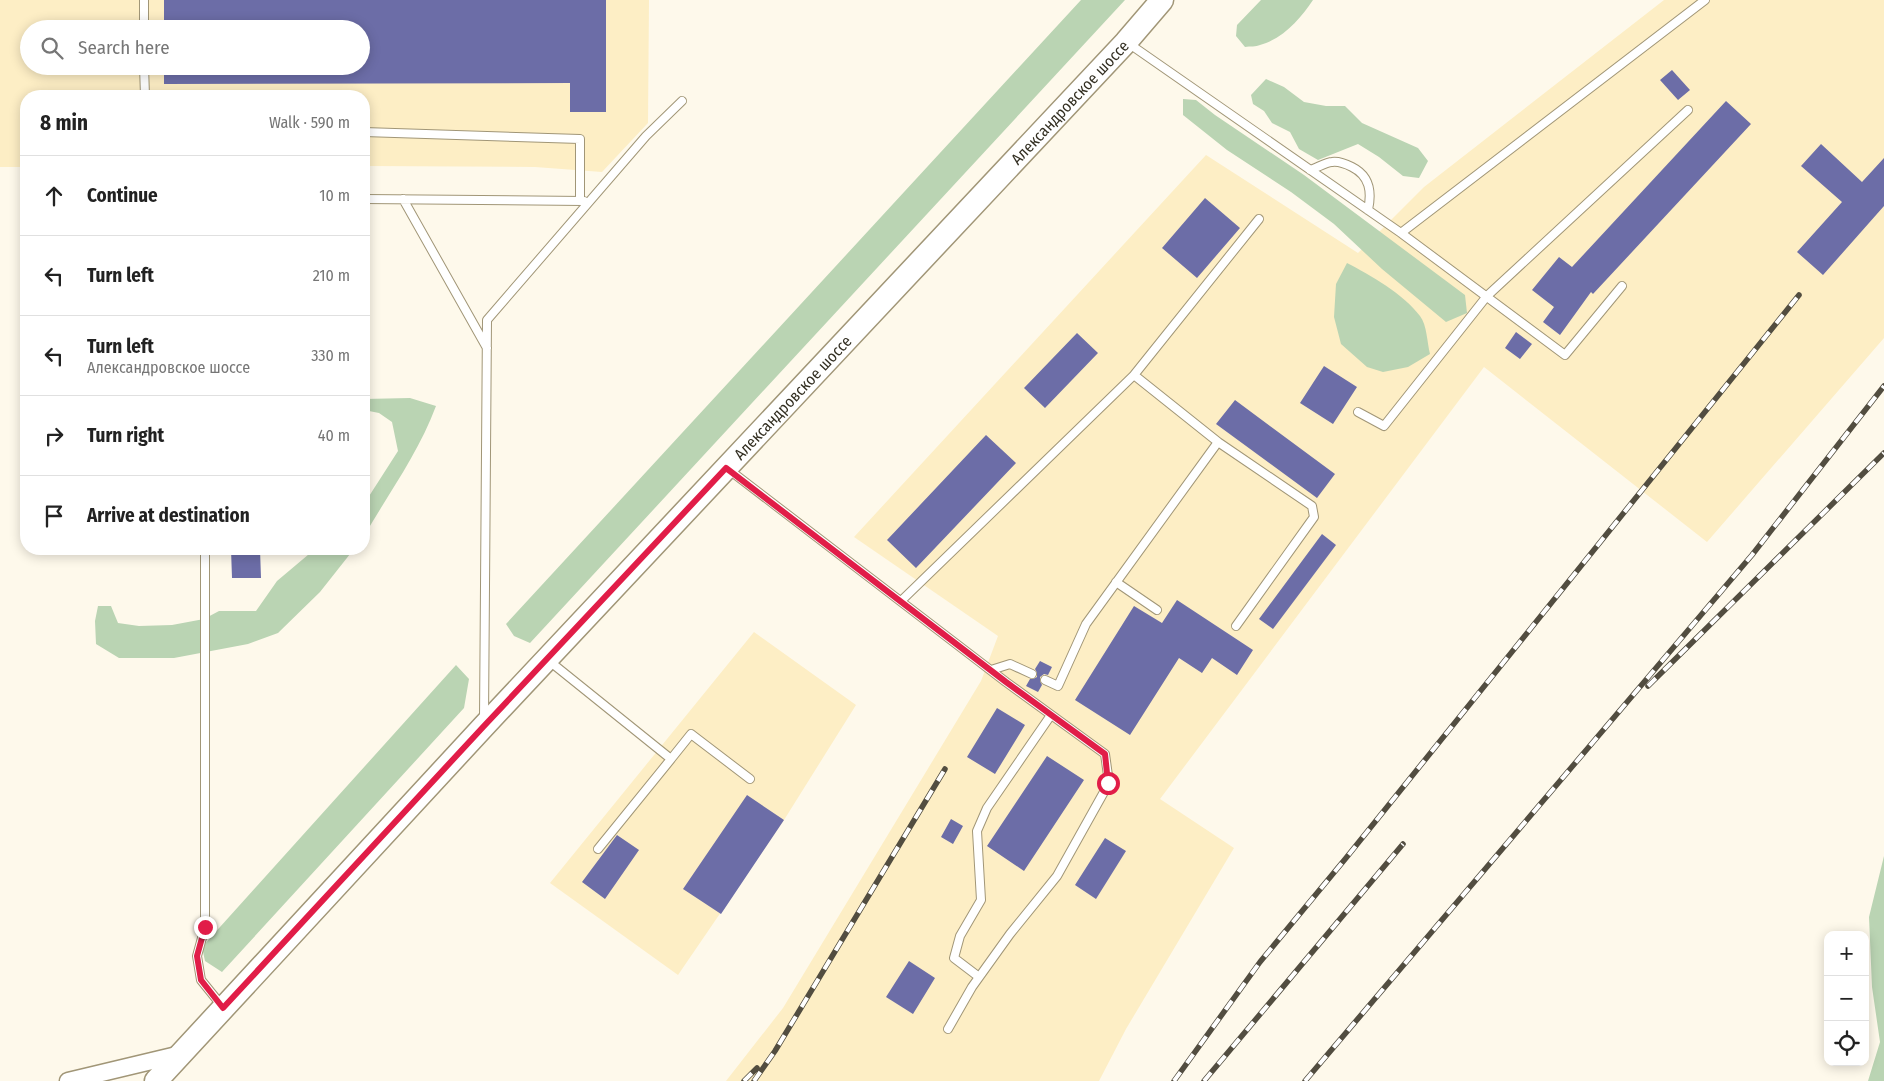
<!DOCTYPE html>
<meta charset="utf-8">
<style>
body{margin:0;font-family:"Fira Sans Condensed",sans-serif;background:#f6f6f6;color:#222}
.controls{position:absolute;right:15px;bottom:15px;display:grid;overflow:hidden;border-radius:10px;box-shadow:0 2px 12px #0003}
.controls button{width:45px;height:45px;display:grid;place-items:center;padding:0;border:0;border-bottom:1px solid #e0e0e0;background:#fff;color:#222;font:25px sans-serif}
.stop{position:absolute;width:15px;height:15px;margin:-11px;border:4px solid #e11d48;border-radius:50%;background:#fff}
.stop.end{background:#e11d48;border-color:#fff;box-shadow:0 1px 5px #0008}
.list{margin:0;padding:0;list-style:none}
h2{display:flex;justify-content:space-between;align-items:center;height:65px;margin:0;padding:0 20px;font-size:21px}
h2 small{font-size:16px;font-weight:400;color:#767676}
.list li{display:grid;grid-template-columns:32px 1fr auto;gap:15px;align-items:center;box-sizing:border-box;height:80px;padding:0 20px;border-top:1px solid #e0e0e0}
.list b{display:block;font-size:19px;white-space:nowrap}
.list p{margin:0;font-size:16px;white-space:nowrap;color:#767676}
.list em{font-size:16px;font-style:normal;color:#767676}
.icon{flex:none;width:28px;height:28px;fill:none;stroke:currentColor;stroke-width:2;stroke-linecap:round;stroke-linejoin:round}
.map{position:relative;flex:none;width:1884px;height:1081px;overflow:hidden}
.search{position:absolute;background:#fff;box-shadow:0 2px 12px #0003;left:20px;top:20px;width:350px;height:55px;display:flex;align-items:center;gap:12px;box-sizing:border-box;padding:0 18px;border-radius:28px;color:#767676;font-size:19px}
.panel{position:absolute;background:#fff;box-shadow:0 2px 12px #0003;left:20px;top:90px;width:350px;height:465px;border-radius:20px}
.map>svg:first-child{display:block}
</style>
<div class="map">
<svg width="1884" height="1081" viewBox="0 0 1884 1081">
<rect width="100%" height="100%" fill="#fef9eb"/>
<path fill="#fdeec5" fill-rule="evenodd" d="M0 0H649L648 123 602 172 535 167 364 166V96H26V167H0ZM29 29H361V66H29Z
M1664 0H1884V338L1707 542 1484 367 1160 799 1234 848 1126 1029 1099 1081H726L783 1008 981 681 998 636 854 537 1206 155 1358 253 1424 187Z
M754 632 856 705 784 820 678 975 550 883Z"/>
<path fill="#bad4b3" d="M1081 0H1125L530 643 514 636 506 624Z
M1261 0H1313C1301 18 1283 39 1260 45 1256 47 1250 46 1245 47L1236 36 1237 25Z
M1266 79 1284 87 1304 102 1326 106H1345L1362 123 1418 148 1428 161 1419 178 1403 176 1379 157 1358 144 1318 160 1299 149 1290 132 1272 123 1264 111 1253 104 1251 95Z
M1183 99 1196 100 1215 115 1304 175 1465 295 1467 313 1446 322 1382 269 1334 224 1291 192 1227 150 1183 115Z
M1347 263C1370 275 1404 294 1420 316 1427 325 1427 342 1430 354L1408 367 1383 372 1367 367 1341 344 1334 317 1336 284Z
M410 398 436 406C419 452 389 493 364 536V504L398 451 392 422 379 413 364 410V399Z
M315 549H354L320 592 278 633 248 644 174 658H119L96 644 95 621 98 606H111L118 623 139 626 172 625 204 619 219 611H256L277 581Z
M456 665 469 679 464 708 222 972 205 961 202 947Z
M1884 856V1081H1868L1880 1042 1872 987 1869 917Z"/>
<path fill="#6c6da7" d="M164 0H606V112H570V83L164 84V66H361V29H164Z
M1672 70 1690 90 1678 100 1660 80Z
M1726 101 1751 124 1593 294 1591 292 1560 335 1543 322 1554 307 1532 290 1559 257 1572 267Z
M1821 144 1862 182 1884 158V206L1823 275 1797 252 1842 202 1801 166Z
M1205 198 1240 228 1197 278 1162 248Z
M1516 332 1532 344 1520 359 1505 348Z
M1077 333 1098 353 1045 408 1024 388Z
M1324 366 1357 387 1333 424 1300 403Z
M1235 400 1335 474 1317 498 1216 424Z
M986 435 1016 463 916 568 887 540Z
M1322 534 1336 545 1273 629 1259 619Z
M231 549H260L261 578H232Z
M1177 600 1253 650 1237 675 1212 658 1202 673 1179 658 1130 735 1075 700 1134 606 1162 623Z
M1040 661 1052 667 1048 675 1044 674 1040 677V681L1042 685 1038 692 1026 686 1030 679H1033L1037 677V673L1035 669Z
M997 708 1025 725 995 774 967 757Z
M1047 756 1084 780 1024 871 987 846Z
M747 795 784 820 721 914 683 889Z
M951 819 963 826 953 844 941 837Z
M617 835 639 850 605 899 582 882Z
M1105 838 1126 851 1096 899 1075 885Z
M909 961 935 978 913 1014 886 997Z"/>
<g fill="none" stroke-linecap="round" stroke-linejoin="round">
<defs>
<path id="lane" d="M144 0V29
M1128 43 1401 233 1565 355 1622 286
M144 66 145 96
M364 132 580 139V201
M1310 170C1317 168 1326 162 1332 162 1339 161 1346 164 1352 167 1370 176 1372 192 1368 210
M364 199 584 201
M403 199 487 348
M1401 233 1705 0
M1134 375 1218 442
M1358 412 1384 426 1487 296 1688 110
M728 469 1006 682 1105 754 1109 783 1057 876 1010 934 972 987 948 1029
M205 549V927L197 956 201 980 222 1006
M1116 582 1157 610
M901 601 1134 375 1259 219
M548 660 671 759 691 734 750 779
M991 670 1010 664 1032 674
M1045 680 1058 686 1086 624 1218 442 1312 506 1314 517 1236 626
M484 719 487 320 646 136 682 101
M598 849 671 759
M979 977 954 958 960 936 981 900 977 831 987 808 1051 715"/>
<path id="street" d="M68 1081 181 1054"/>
<g id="secondary">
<path id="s1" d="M156 1081 484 726 1126 42 1162 0"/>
</g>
</defs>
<use href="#lane" stroke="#a19677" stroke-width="10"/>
<use href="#street" stroke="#a19677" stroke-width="19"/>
<use href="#secondary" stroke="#a19677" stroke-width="25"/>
<use href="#lane" stroke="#fff" stroke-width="8"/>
<use href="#street" stroke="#fff" stroke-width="16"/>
<use href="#secondary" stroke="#fff" stroke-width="22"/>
<defs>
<path id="rail" d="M1648 686 1884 453
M744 1081 757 1068
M754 1081 775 1051 945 769
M1174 1081 1260 962 1346 858 1799 295
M1204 1081 1403 844
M1305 1081 1752 555 1884 386"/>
</defs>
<use href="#rail" stroke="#524d40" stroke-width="5.5"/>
<use href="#rail" stroke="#fff" stroke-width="4" stroke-dasharray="11" stroke-linecap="butt"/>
</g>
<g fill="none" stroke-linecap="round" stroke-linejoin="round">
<path stroke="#e11d48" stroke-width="6" d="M205 927 197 956 201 980 223 1008 484 726 726 468 1006 682 1105 754 1108 783"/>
</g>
<g text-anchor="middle" stroke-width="5" stroke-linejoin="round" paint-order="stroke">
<g font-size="16" fill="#332f22" stroke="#fff">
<text dy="6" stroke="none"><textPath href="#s1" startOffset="1339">Александровское шоссе</textPath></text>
<text dy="6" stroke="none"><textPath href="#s1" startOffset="934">Александровское шоссе</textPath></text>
</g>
</g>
</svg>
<div class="controls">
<button>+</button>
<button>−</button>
<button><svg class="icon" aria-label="locate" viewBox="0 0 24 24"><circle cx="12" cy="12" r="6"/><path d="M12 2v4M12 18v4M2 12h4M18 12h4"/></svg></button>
</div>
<div class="stop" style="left:1108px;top:783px"></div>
<div class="stop end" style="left:205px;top:927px"></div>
<div class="search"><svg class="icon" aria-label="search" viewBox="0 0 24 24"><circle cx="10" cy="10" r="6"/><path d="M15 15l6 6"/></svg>Search here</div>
<section class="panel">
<h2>8 min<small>Walk · 590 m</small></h2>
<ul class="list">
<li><svg class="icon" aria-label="ahead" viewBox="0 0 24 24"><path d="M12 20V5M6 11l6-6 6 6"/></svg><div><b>Continue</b></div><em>10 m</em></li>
<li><svg class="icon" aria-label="left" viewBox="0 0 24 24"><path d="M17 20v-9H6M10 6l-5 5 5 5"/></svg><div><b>Turn left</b></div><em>210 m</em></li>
<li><svg class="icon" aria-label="left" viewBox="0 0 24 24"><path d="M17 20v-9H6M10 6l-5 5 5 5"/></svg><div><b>Turn left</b><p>Александровское шоссе</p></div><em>330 m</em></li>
<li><svg class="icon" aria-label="right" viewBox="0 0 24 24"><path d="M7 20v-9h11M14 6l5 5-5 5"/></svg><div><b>Turn right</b></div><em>40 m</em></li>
<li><svg class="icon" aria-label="arrive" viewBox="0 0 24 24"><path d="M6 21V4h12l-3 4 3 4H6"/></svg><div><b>Arrive at destination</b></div></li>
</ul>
</section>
</div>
